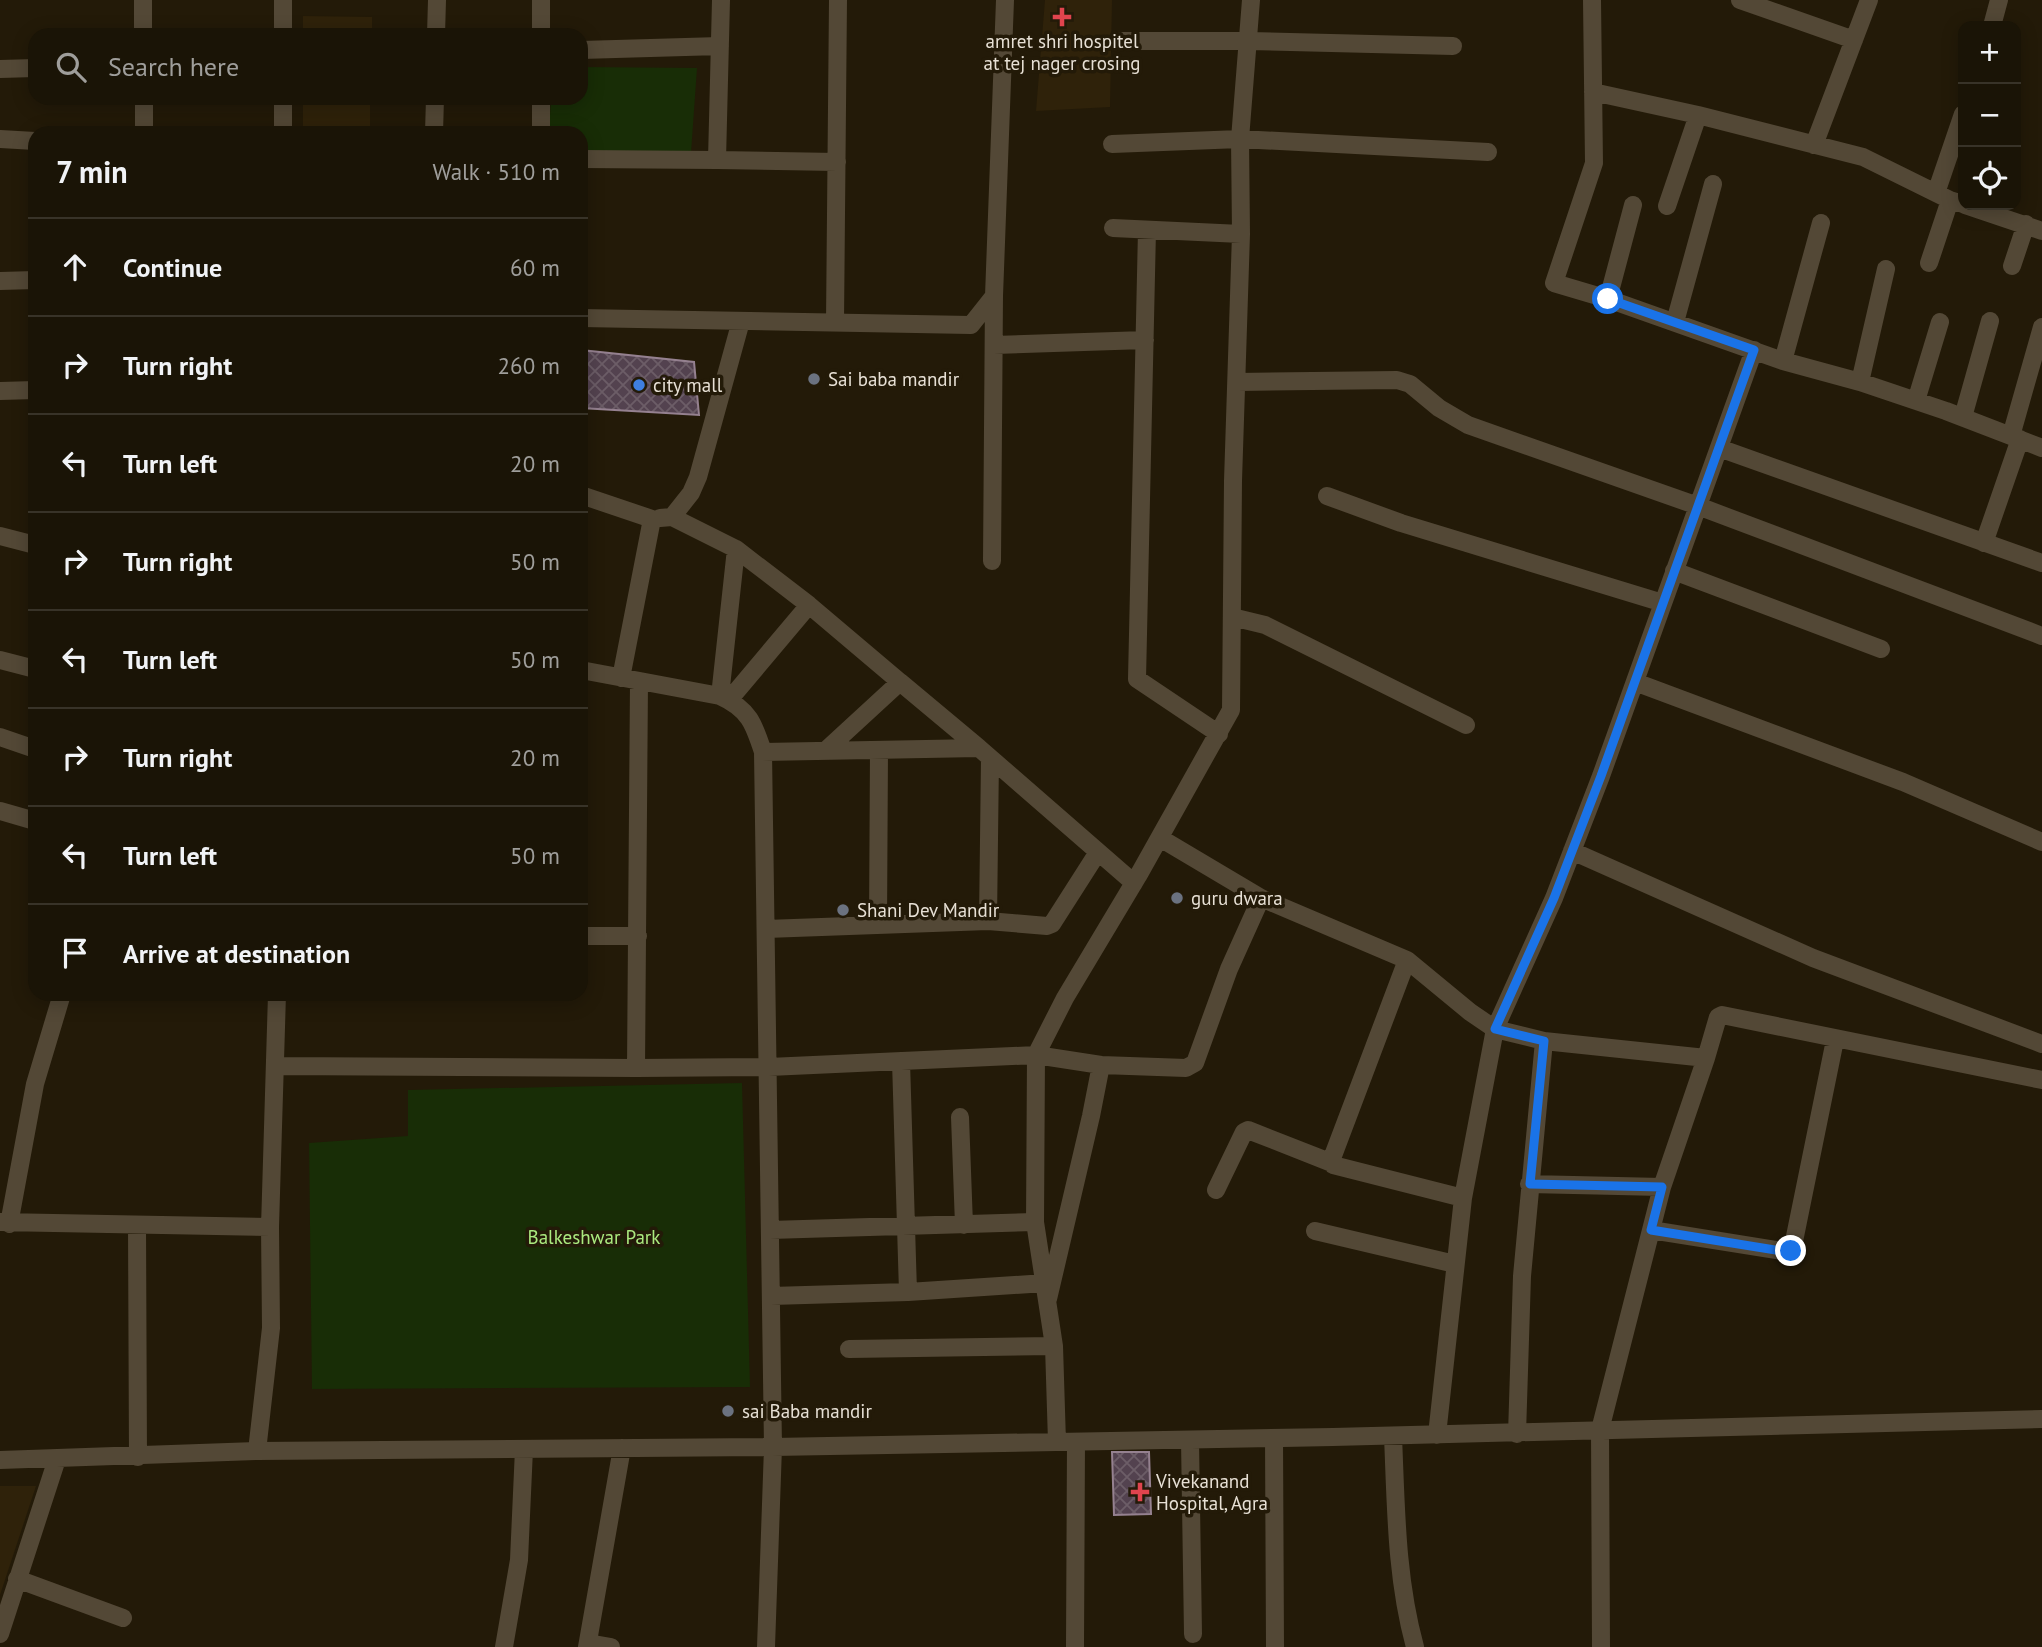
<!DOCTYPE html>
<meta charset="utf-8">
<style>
body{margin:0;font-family:"PT Sans",sans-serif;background:#272114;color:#f1f3f6}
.controls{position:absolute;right:21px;top:21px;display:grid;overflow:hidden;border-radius:14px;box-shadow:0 4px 18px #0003}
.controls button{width:63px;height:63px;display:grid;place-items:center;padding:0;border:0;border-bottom:2px solid #383328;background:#1a1406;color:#f1f3f6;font:35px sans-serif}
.stop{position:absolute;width:21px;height:21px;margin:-16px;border:5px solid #1a73e8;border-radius:50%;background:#fff}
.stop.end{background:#1a73e8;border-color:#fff;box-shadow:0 2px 7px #0008}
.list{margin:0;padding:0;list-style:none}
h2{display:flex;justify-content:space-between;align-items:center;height:91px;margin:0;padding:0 28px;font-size:30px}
h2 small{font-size:23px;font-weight:400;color:#9f9e9b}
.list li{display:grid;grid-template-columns:46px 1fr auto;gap:21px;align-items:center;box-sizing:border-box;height:98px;padding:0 28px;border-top:2px solid #383328}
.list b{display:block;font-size:26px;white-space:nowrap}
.list em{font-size:23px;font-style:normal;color:#9f9e9b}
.icon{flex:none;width:38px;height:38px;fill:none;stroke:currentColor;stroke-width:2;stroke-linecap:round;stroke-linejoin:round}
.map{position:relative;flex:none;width:2042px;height:1647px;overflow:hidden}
.search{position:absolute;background:#1a1406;box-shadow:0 4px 18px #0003;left:28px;top:28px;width:560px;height:77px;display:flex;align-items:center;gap:18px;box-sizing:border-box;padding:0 24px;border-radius:21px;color:#9f9e9b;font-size:26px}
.panel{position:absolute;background:#1a1406;box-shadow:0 4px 18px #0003;left:28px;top:126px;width:560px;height:875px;border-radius:21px}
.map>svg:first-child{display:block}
</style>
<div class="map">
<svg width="2042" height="1647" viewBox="0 0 2042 1647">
<defs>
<pattern id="building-cross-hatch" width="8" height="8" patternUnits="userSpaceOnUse" patternTransform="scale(1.75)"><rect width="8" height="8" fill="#53424f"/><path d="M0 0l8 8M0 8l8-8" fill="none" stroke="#6c5d67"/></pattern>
</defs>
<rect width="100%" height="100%" fill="#231a08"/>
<path fill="#2f220a" d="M1045 0H1112L1110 107 1036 111Z
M303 16 372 17V35H303Z
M303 98H370V133L303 131Z
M0 1486H36L0 1595Z"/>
<path fill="#182d06" d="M581 67 697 68 691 153 581 152V133H549L551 98H581Z
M742 1083 750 1387 312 1389 309 1143 408 1136V1090Z"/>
<path fill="url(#building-cross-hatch)" stroke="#958190" stroke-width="2" d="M581 350 694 362 699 415 581 408Z
M1112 1452H1149L1151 1514 1114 1515Z"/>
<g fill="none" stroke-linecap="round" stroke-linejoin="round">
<path stroke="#534836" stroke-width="18" d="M143 0V35
M283 0V35
M721 0 717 160 837 162
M1592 0 1594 163 1554 283 1608 299 1783 361 1860 382 1946 411 2042 448
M1740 0 1854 40
M1992 26 1999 0
M436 35 437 0
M541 35V0
M1122 41H1249L1453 46
M581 50 720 46
M0 69 35 68
M1593 92 1698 115 1863 157 1950 200 1963 204
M144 98V133
M283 98V133
M541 98V133
M434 133 435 98
M0 139 35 141
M1112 144 1240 139 1488 152
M1814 145 1869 0
M581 159 717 160
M1936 193 1963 114
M1965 205 2042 231
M1667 206 1698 115
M1113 228 1241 234
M1147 230 1137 679 1219 734
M1929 263 1950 200
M2012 266 2026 224
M0 281 35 280
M1608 299 1633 205
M581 318 971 325 994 296 1005 0
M835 322 838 0
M1675 322 1713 184
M994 345 1145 340
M1783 361 1821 223
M1237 382 1397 380 1410 384 1439 408 1468 425 1698 506 2042 636
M1860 382 1886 269
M0 391 35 390
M1916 401 1940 322
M1963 417 1990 321
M2011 436 2042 327
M1719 448 2042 563
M581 495 652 519 621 678
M1327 496 1401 523 1663 603
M672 517 691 493 698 477 741 321
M660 518 672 517 736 549
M0 536 35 545
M1984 543 2020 439
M992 561 994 296
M1674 571 1881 649
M1232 617 1265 625 1466 725
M0 660 35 669
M581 670 720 696C749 709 754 724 763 752L773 1447 766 1647
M639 682 636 1068 769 1067 1036 1055 1065 998 1138 876 1231 710 1233 481 1241 234 1240 139 1251 0
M1635 682 1903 782 2042 842
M720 696 736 549 809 605
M729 700 809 605 900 682
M0 737 35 749
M825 751 900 682 979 748
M763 752 979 748 1134 883
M990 758 988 921 1047 926 1052 924 1098 852
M0 811 35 821
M1160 838 1261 898 1407 960
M1572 851 1813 958 2042 1044
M878 925 879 750
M766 929 988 921
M581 936H638
M1544 1041 1706 1058 1662 1187 1600 1430 1601 1647
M1706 1058 1718 1017 1722 1015 2042 1080
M901 1061 908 1292
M1101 1065 1186 1068 1195 1063 1229 969 1261 898
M275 1066 636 1068
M960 1117 964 1225
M1529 1184 1662 1187
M1216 1190 1244 1132 1248 1130 1332 1163
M0 1222 270 1227
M9 1224 35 1084 62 994
M137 1225 138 1457
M770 1230 1035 1222
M1651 1230 1788 1252 1792 1251 1835 1040
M1315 1231 1455 1264
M771 1296 908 1292 1045 1283
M1048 1299 1091 1116 1101 1065 1036 1055 1035 1222 1054 1346 1057 1442
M849 1349 1054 1346
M1517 1434 1522 1276 1544 1041 1495 1029 1554 898 1601 776 1754 350
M1437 1435 1463 1198 1495 1029 1470 1012 1407 960 1331 1161 1333 1165 1463 1198
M1393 1436C1396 1507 1396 1578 1415 1647
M1274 1438 1275 1647
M1190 1440 1193 1634
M257 1451 271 1328 270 1227 277 994
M0 1460 257 1451 773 1447 1333 1437 2042 1419
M17 1579 123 1618
M0 1634 57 1459
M588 1643 611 1647
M504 1647 519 1560 524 1449
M587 1647 622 1448
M1075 1647 1076 1442"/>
</g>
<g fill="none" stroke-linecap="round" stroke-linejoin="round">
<path stroke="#1a73e8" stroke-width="9" d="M1608 299 1754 350 1601 776 1554 898 1495 1029 1544 1041 1530 1184 1662 1187 1651 1230 1788 1252 1791 1251"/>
</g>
<g fill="#e0444e" stroke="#231a08" stroke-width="2.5">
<path d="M1058.5 6.5h7v7h7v7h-7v7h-7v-7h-7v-7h7z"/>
<path d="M1136.5 1481.5h7v7h7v7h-7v7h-7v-7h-7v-7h7z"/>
</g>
<g fill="#6b7280" stroke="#231a08" stroke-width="2.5">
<circle cx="814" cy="379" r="7"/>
<circle cx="1177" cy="898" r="7"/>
<circle cx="843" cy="910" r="7"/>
<circle cx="728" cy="1411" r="7"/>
</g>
<circle fill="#3f7fe0" stroke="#231a08" stroke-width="2.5" cx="639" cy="385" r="7"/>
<g text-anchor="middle" stroke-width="7" stroke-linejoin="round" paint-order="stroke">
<g font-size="19" fill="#e7e0d5" stroke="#231a08" text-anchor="start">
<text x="1062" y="48" text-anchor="middle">amret shri hospitel<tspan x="1062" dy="22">at tej nager crosing</tspan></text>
<text x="828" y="386">Sai baba mandir</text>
<text x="653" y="392">city mall</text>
<text x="1191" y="905">guru dwara</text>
<text x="857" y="917">Shani Dev Mandir</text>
<text x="742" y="1418">sai Baba mandir</text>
<text x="1156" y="1488">Vivekanand<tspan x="1156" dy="22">Hospital, Agra</tspan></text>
</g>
<g font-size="19" fill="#abe97f" stroke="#231a08">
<text x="594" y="1244">Balkeshwar Park</text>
</g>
</g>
</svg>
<div class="controls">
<button>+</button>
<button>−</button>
<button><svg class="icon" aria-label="locate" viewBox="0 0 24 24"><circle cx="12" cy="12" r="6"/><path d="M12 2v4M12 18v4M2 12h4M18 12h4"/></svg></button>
</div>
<div class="stop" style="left:1608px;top:299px"></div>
<div class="stop end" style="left:1791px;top:1251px"></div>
<div class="search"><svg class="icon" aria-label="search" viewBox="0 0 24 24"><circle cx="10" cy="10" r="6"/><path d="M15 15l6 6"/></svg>Search here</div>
<section class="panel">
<h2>7 min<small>Walk · 510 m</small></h2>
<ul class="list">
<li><svg class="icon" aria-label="ahead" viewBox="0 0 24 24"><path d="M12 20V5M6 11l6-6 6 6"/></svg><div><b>Continue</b></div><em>60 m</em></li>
<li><svg class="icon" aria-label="right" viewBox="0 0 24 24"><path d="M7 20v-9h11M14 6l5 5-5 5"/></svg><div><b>Turn right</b></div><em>260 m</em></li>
<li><svg class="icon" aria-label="left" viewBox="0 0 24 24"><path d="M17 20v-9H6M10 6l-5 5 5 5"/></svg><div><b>Turn left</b></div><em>20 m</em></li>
<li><svg class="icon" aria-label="right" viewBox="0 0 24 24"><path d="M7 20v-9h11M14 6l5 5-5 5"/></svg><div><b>Turn right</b></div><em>50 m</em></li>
<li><svg class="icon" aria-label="left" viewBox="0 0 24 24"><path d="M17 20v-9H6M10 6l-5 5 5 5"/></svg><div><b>Turn left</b></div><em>50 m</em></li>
<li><svg class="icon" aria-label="right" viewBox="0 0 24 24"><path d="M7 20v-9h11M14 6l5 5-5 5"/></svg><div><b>Turn right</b></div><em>20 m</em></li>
<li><svg class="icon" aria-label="left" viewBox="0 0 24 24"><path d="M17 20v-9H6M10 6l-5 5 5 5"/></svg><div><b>Turn left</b></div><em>50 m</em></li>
<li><svg class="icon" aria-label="arrive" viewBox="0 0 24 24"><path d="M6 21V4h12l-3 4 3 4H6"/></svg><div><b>Arrive at destination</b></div></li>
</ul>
</section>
</div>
